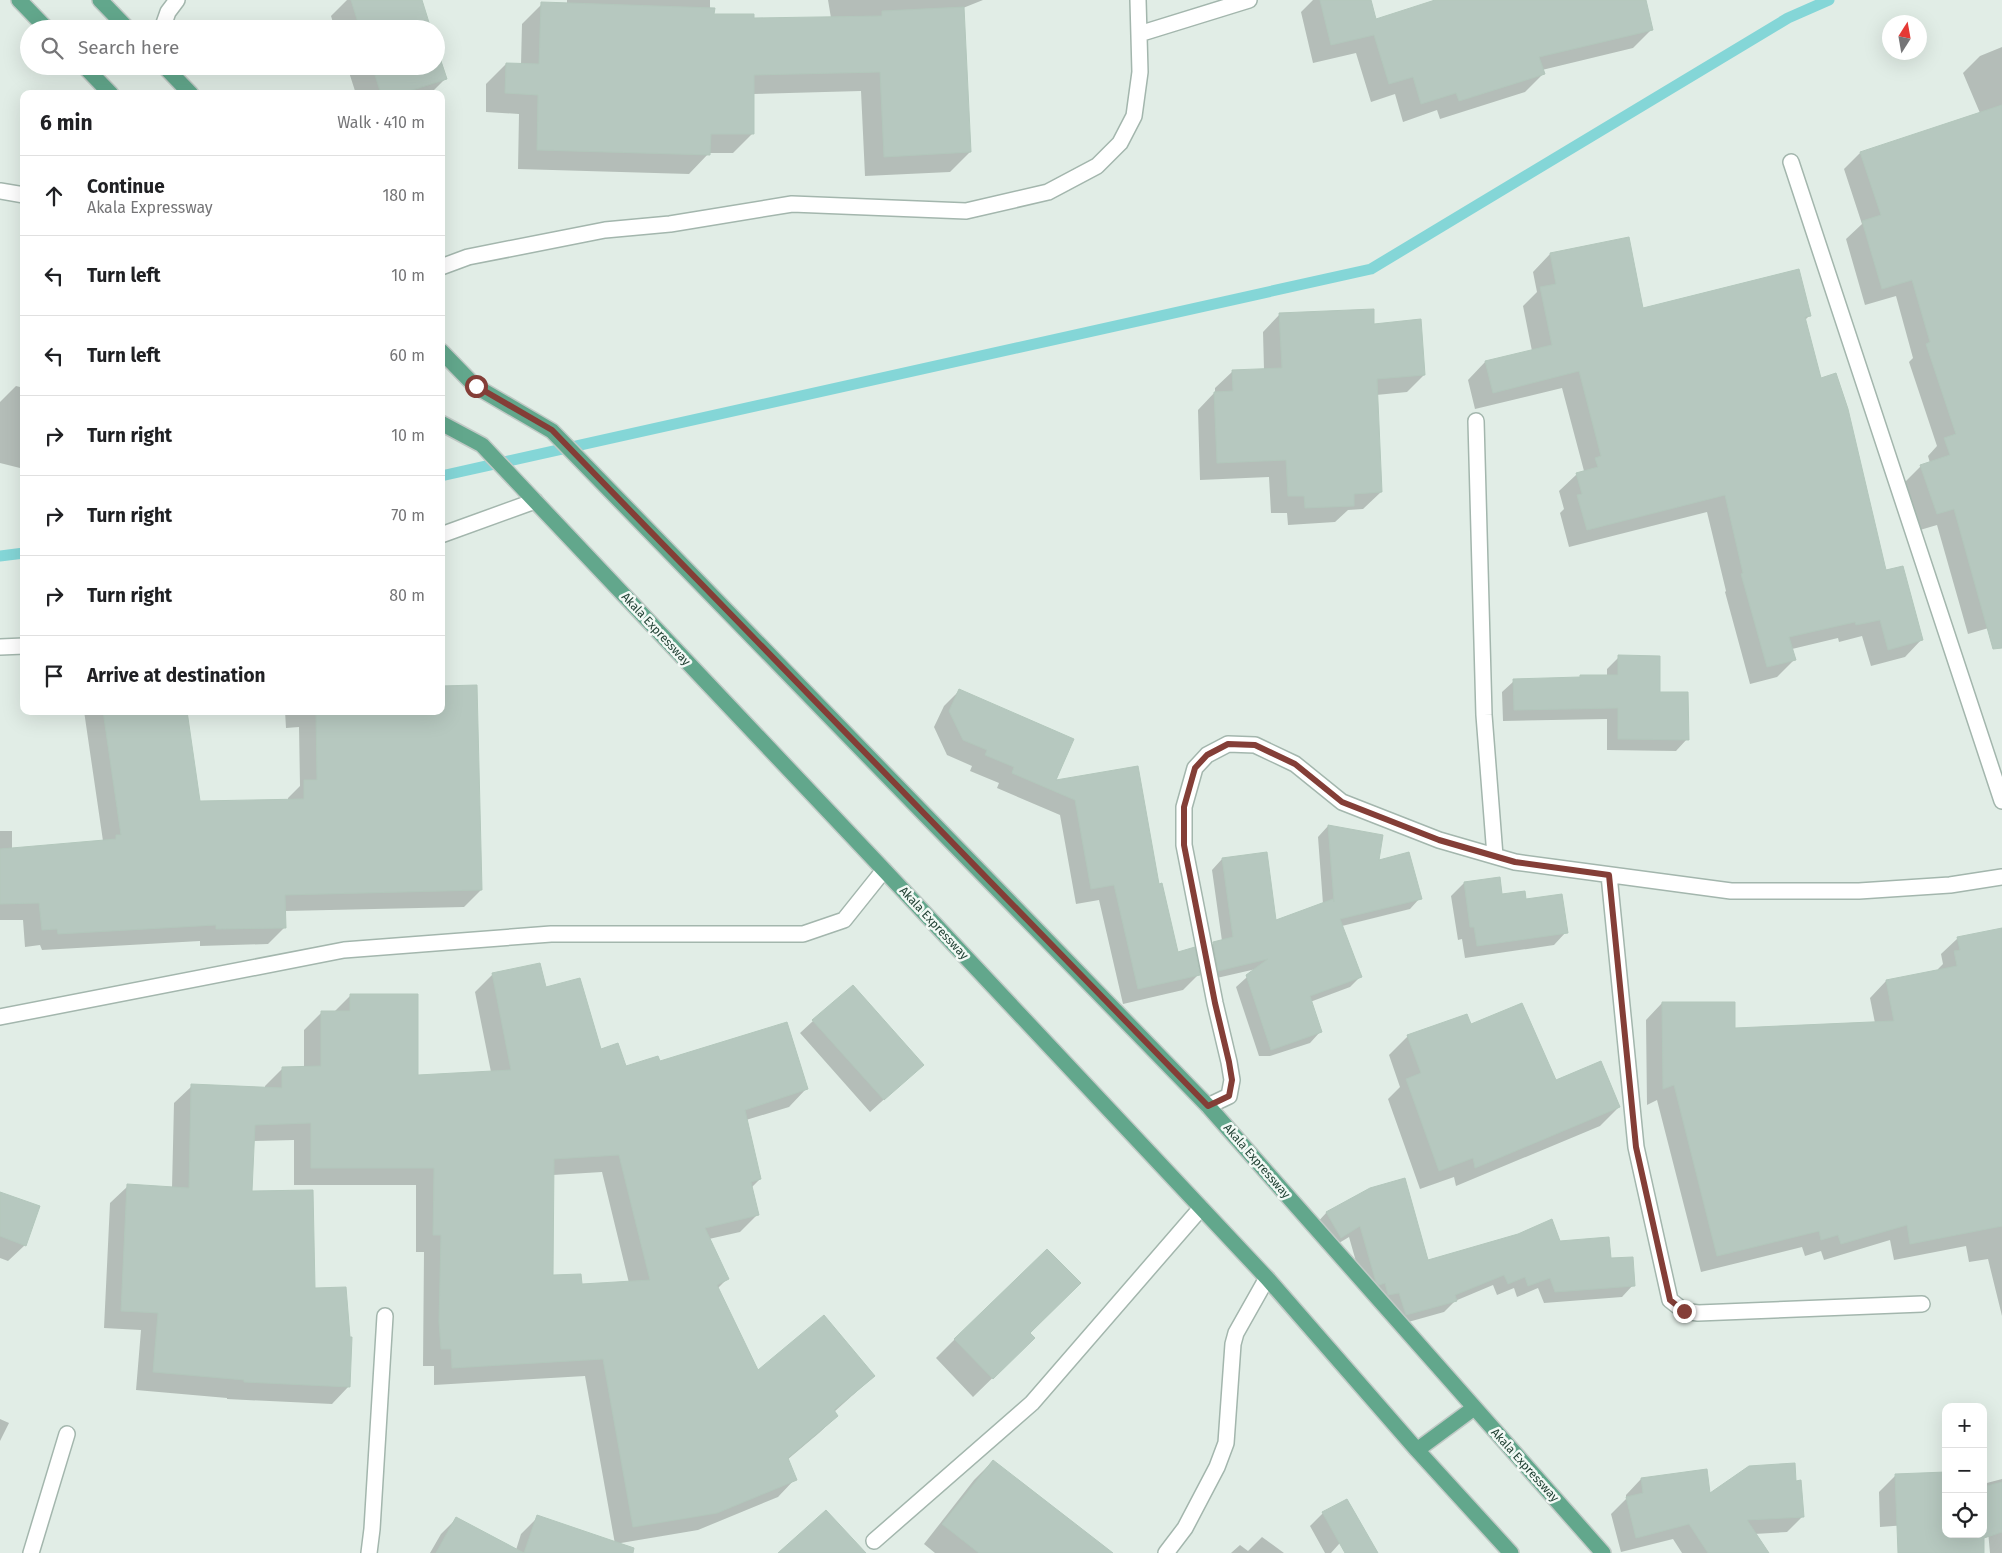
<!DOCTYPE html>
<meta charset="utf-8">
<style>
body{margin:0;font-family:"Fira Sans",sans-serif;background:#f2f2f2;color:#202124}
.controls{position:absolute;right:15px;bottom:15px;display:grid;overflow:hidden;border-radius:10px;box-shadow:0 5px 20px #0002}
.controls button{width:45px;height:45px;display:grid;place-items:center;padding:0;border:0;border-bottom:1px solid #e0e0e0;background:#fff;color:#202124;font:25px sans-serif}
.compass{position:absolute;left:1882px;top:15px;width:45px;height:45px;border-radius:50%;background:#fff;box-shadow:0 5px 20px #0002;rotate:11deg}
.stop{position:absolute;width:15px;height:15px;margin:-11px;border:4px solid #843e37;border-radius:50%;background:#fff}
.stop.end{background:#843e37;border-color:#fff;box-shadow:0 1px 5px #0008}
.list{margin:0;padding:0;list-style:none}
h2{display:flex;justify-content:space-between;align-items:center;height:65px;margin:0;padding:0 20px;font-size:21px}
h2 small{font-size:16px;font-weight:400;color:#757577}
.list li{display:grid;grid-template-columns:32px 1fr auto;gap:15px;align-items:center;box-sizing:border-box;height:80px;padding:0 20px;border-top:1px solid #e0e0e0}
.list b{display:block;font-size:19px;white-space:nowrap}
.list p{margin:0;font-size:16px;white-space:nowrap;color:#757577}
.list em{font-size:16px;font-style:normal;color:#757577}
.icon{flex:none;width:28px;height:28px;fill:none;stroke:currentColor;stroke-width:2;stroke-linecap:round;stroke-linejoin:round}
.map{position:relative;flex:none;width:2002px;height:1553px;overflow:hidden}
.search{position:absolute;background:#fff;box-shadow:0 5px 20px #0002;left:20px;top:20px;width:425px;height:55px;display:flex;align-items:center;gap:12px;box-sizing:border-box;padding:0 18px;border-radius:28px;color:#757577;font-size:19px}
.panel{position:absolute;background:#fff;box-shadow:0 5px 20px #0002;left:20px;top:90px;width:425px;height:625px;border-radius:10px}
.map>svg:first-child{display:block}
</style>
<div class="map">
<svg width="2002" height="1553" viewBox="0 0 2002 1553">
<rect width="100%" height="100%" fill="#e1ede6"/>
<path fill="#0003" fill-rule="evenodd" d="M347 0H420L429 29H335L331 16Z
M567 0H710V9L713 16 753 19 831 18 828 0H983L963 8 970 152 950 172 865 176 861 91 753 94V133L733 153H709L689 174 518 169 519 114 486 112V84L506 64 521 65 522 24 542 4H567Z
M1313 0H1370L1375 20 1439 0H1644L1652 29 1633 48 1542 70 1543 74 1525 92 1440 119 1437 110 1403 122 1395 94 1371 102 1356 53 1313 63 1301 12Z
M2002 47V622L1999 625 1968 634 1937 525 1920 530 1904 483 1921 466 1930 463 1928 456 1937 446 1909 362 1913 358 1896 296 1865 305 1846 239 1862 224 1844 169 1860 153 1980 113 1963 73 1980 56Z
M347 66H436L445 79 430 94H356Z
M1628 239 1642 309 1810 315 1805 320 1820 379 1885 572 1922 639 1905 657 1871 666 1862 636 1839 642 1838 638 1792 649 1794 660 1777 677 1750 684 1725 592 1726 591 1707 512 1569 547 1560 513 1564 509 1559 491 1577 474 1584 471 1562 388 1475 409 1468 380 1485 362 1532 351 1523 306 1537 292 1533 272 1550 254Z
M1280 314 1373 325 1424 375 1407 392 1376 395 1381 492 1363 509 1348 510 1335 522 1288 525 1287 513H1271L1269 477 1200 480 1198 410 1215 392V388L1233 371 1264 370 1263 332Z
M16 386 24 388V469L0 463V402Z
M1619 657 1659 693 1687 739 1676 751 1607 750V719L1503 721 1502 692 1514 681 1579 678 1581 676H1607V669Z
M960 690 1054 782 1137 767 1158 886 1177 953 1199 974 1183 990 1123 1004 1099 900 1076 904 1060 815 997 788 999 783 970 771 972 766 947 755 934 727 944 706Z
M84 711H185L199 803 288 800V798L300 786 299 727 286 728 285 711H441L481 890 464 907 285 911V927L268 944 200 946V941L42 950 40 945 25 947 23 920H0V831H12V849L103 841Z
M1328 826 1377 862 1420 898 1410 909 1342 926 1360 977 1350 987 1310 1002 1320 1032 1310 1043 1270 1056H1259L1236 987 1256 969 1208 980 1203 954 1213 944 1222 941 1212 870 1222 859 1275 921 1323 904 1318 837Z
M1464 883 1501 895 1525 901 1566 932 1554 945 1465 958 1462 939 1458 940 1451 896Z
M2002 929V1316L1988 1259 1969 1262 1966 1246 1894 1260 1890 1240 1824 1260 1821 1251 1805 1256 1802 1247 1701 1272 1657 1100 1647 1105 1646 1020 1662 1003 1734 1029 1875 1023 1870 998 1886 981 1938 971V969L1943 964 1941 954 1958 938Z
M493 974 545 989 600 1050 625 1067 659 1063 806 1089 789 1107 746 1120 760 1179 751 1188 758 1214 740 1232 709 1239 727 1279 717 1289 757 1372 874 1376 834 1412 837 1416 819 1433 787 1460 795 1479 778 1497 698 1530 615 1544 585 1376 434 1385V1366H423L424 1252H416V1185H294V1140L253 1141 251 1193 314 1289 349 1386 332 1404 227 1399V1398L136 1390 141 1330 104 1328 110 1203 128 1186 172 1188 174 1103 192 1086 265 1088V1086L283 1068H304V1030L322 1012H334L351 995 417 1076 491 1072 475 992ZM602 1172 629 1283 581 1285 552 1276 553 1175Z
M813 1021 922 1065 870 1112 800 1033Z
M1470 1026 1555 1082 1619 1107 1600 1126 1456 1186 1454 1177 1420 1189 1388 1099 1400 1087 1389 1055 1408 1036Z
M1370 1189 1427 1262 1560 1242 1610 1260 1633 1285 1622 1297 1544 1303 1538 1288 1517 1297 1514 1288 1497 1295 1493 1285 1455 1301 1444 1312 1394 1326 1365 1293 1349 1237 1329 1249 1315 1225 1326 1213Z
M0 1193 25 1245 8 1261 0 1258Z
M1028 1333 1014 1357 973 1397 936 1358 955 1339Z
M0 1419 9 1423 0 1441Z
M993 1461 1103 1553H935L924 1544 974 1480Z
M1895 1476 1946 1522 1880 1527 1879 1492Z
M1641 1479 1709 1495 1795 1482 1803 1516 1787 1532 1754 1534 1768 1553H1682L1673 1539 1621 1552 1611 1514 1626 1499V1495Z
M2002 1479V1553H1990L1987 1520H1983V1484Z
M1323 1513 1357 1519 1339 1544 1331 1553H1325L1310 1526Z
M456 1519 516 1550 521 1534 536 1519 621 1553H430L441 1534Z
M1262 1537 1284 1553H1231L1240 1545 1248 1551Z"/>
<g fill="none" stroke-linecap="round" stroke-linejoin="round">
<path stroke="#84d6d7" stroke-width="11" d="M441 476 1371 269 1788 18 1829 0
M0 556 24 553"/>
</g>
<path fill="#b6c8bf" stroke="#b3c7bc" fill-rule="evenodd" d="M351 0H422L431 29H360Z
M1320 0H1371L1376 19 1435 0H1646L1653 30 1539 57 1545 74 1459 101 1456 93 1421 104 1413 77 1389 84 1374 35 1331 45Z
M541 2 715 8 714 14H754V18L882 16V11L964 7 971 152 884 157 880 72 754 75V134H711L710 155 537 150 538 95 505 93 506 63 539 64Z
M436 46 447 79 400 94H381L372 66H436Z
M2002 105V648L1993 649 1954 509 1937 514 1920 465 1950 455 1944 438 1956 434 1926 344 1930 342 1912 280 1882 289 1862 221 1881 215 1860 152Z
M1629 237 1643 308 1799 269 1811 316 1805 317 1821 378 1836 373 1848 409 1886 570 1903 566 1923 640 1888 650 1880 620 1856 625 1855 622 1789 637 1796 660 1767 667 1741 574 1743 573 1725 495 1587 530 1577 495 1582 494 1576 473 1598 467 1595 458 1601 456 1579 371 1493 393 1485 361 1552 345 1540 287 1556 284 1550 253Z
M1374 309V324L1421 319 1425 375 1377 379 1382 492 1354 494V506L1305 508 1304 496H1288L1286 460 1217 463 1214 392 1233 391 1232 370 1282 368 1279 313Z
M1618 655 1660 656V692H1688L1689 740 1618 739V708L1514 710 1513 679 1580 677V675H1618Z
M477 685 482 890 285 895 286 928 216 929V925L58 934 57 929 42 930 39 903 0 904V849L116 839V835H121L103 711H187L200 801 304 799V780H317L316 711H441V686Z
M959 689 1074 739 1056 780 1138 766 1159 884 1162 883 1178 952 1195 947 1200 975 1138 989 1114 885 1091 889 1075 800 1012 773 1014 767 985 755 987 750 963 740 949 711Z
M1328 825 1383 835 1379 860 1409 852 1422 899 1340 919 1362 977 1310 996 1322 1032 1271 1050 1246 975 1268 959 1218 971 1213 942 1233 937 1222 858 1267 852 1276 920 1333 899 1334 902Z
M1500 877 1502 894 1525 891 1526 899 1562 894 1568 933 1477 946 1474 927H1470L1464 882Z
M2002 928V1226L1910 1244 1907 1225 1841 1244 1838 1235 1821 1240 1819 1231 1717 1256 1674 1085 1663 1089 1662 1002H1735V1028L1894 1021 1886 980 1957 966 1954 951 1960 950 1957 937Z
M540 963 546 987 580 978 601 1049 618 1043 626 1066 658 1056 660 1061 787 1022 808 1089 745 1110 761 1179 751 1182 759 1215 705 1228 729 1279 717 1285 758 1370 824 1315 875 1376 834 1410 838 1416 788 1458 797 1480 717 1513 633 1527 603 1359 452 1368 451 1349H441L439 1322 441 1235H433L434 1168H311V1123L255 1125 252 1191 313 1190 315 1288 346 1287 350 1337H352L350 1387 244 1382V1380L153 1372 158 1313 121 1311 127 1184 189 1188 191 1084 282 1088V1067L321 1066V1011H350V994H418V1075L511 1070 492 973ZM619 1155 650 1280 582 1284 581 1274 553 1275 554 1159Z
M853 985 924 1065 884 1100 812 1020Z
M1522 1003 1556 1080 1601 1061 1620 1107 1475 1168 1473 1158 1439 1171 1406 1079 1421 1073 1407 1035 1467 1014 1471 1024Z
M1405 1178 1428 1260 1518 1234 1552 1219 1560 1241 1609 1237 1611 1258 1633 1257 1635 1286 1555 1292 1550 1278 1528 1286 1525 1277 1508 1284 1504 1275 1455 1295 1457 1301 1406 1315 1399 1293 1388 1295 1385 1283 1379 1285 1376 1282 1360 1226 1341 1238 1326 1212 1370 1188Z
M0 1192 40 1206 26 1246 0 1236Z
M1047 1249 1081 1283 1030 1333 1035 1338 993 1379 954 1339Z
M993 1460 1113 1553H979L942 1524Z
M1795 1463 1796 1481 1801 1480 1804 1517 1747 1520 1769 1553H1708L1689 1524 1636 1538 1626 1497 1643 1493 1641 1478 1707 1469 1710 1493 1749 1466Z
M1946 1472V1534H1983V1487L2002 1482V1532L1984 1538V1553H1898L1895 1474Z
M1347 1499 1378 1553H1345L1322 1512Z
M826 1510 866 1553H778Z
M537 1515 634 1548 633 1553H436L456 1517 524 1553Z"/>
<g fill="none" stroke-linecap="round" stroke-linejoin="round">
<defs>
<path id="service" d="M162 29 168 12 177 0
M31 1553 67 1434"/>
<path id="minor" d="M1139 34 1249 0
M1791 162 2002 801
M0 191 24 195
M441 267 468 257 605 230 670 224 792 204 966 211 1048 192 1097 166 1120 143 1134 116 1140 72 1138 0
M1476 421 1484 715 1495 856
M441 535 535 501
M0 647 24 646
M1609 875 1636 1147 1670 1300 1684 1311 1698 1313 1922 1304
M0 1017 344 950 551 934H803L844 920 884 870
M1208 1106 1229 1096 1232 1080 1229 1062 1215 1003 1184 845V807L1195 768 1207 755 1228 744 1255 745 1295 764 1342 802 1439 840 1515 862 1731 891H1859L1950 885 2002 877
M874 1541 1032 1403 1201 1208
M369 1553 372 1529 385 1316
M1166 1553 1185 1528 1217 1467 1226 1443 1233 1344 1236 1333 1267 1278"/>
<path id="primary" d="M19 0 47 29
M100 0 128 29
M84 66 111 94
M164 66 191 94
M441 351 475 386 552 431 1208 1106 1603 1553
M441 423 482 445 884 870 1267 1278 1417 1450 1511 1553
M1417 1450 1474 1408"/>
</defs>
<use href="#service" stroke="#a3b6ad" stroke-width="18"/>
<use href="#minor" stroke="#a3b6ad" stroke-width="18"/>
<use href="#primary" stroke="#c1cac6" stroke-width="18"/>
<use href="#service" stroke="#fff" stroke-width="15"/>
<use href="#minor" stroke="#fff" stroke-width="15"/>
<use href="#primary" stroke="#62a78c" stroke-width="15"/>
</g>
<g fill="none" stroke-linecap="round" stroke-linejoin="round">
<path stroke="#843e37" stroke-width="6" d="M476 386 552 430 1208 1106 1229 1096 1232 1080 1229 1062 1215 1003 1184 845V807L1195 768 1207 755 1228 744 1255 745 1295 764 1342 802 1439 840 1515 862 1609 875 1636 1147 1670 1300 1684 1311"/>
</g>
<g text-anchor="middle" stroke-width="5" stroke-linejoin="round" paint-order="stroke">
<g font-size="12" fill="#204033" stroke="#f2f9f5">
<text transform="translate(656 629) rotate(47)" y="4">Akala Expressway</text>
<text transform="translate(934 923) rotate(47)" y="4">Akala Expressway</text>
<text transform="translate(1257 1161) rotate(49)" y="4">Akala Expressway</text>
<text transform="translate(1525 1465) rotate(48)" y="4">Akala Expressway</text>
</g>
</g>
</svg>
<div class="controls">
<button>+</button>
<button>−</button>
<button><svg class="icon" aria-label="locate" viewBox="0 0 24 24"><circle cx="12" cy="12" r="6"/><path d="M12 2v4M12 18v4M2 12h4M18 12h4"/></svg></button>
</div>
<svg class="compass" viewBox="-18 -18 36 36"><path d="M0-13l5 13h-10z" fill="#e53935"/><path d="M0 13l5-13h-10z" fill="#757577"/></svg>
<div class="stop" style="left:476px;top:386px"></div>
<div class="stop end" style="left:1684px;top:1311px"></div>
<div class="search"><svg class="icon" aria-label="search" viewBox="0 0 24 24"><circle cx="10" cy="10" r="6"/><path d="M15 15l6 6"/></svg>Search here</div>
<section class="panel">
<h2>6 min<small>Walk · 410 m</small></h2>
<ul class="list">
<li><svg class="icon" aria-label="ahead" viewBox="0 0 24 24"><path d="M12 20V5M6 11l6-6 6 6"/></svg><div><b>Continue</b><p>Akala Expressway</p></div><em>180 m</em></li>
<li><svg class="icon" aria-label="left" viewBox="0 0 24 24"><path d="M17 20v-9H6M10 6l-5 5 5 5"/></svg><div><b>Turn left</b></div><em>10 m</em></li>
<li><svg class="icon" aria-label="left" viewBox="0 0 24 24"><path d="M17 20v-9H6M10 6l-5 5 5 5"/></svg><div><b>Turn left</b></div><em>60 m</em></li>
<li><svg class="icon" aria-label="right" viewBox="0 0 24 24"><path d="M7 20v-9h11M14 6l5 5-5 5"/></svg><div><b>Turn right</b></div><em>10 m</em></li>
<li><svg class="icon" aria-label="right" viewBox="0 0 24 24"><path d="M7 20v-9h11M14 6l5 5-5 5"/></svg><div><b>Turn right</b></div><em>70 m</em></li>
<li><svg class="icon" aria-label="right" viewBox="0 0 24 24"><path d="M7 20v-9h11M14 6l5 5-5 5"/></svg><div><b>Turn right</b></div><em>80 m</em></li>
<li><svg class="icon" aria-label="arrive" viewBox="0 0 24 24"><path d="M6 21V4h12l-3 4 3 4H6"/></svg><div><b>Arrive at destination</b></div></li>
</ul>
</section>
</div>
